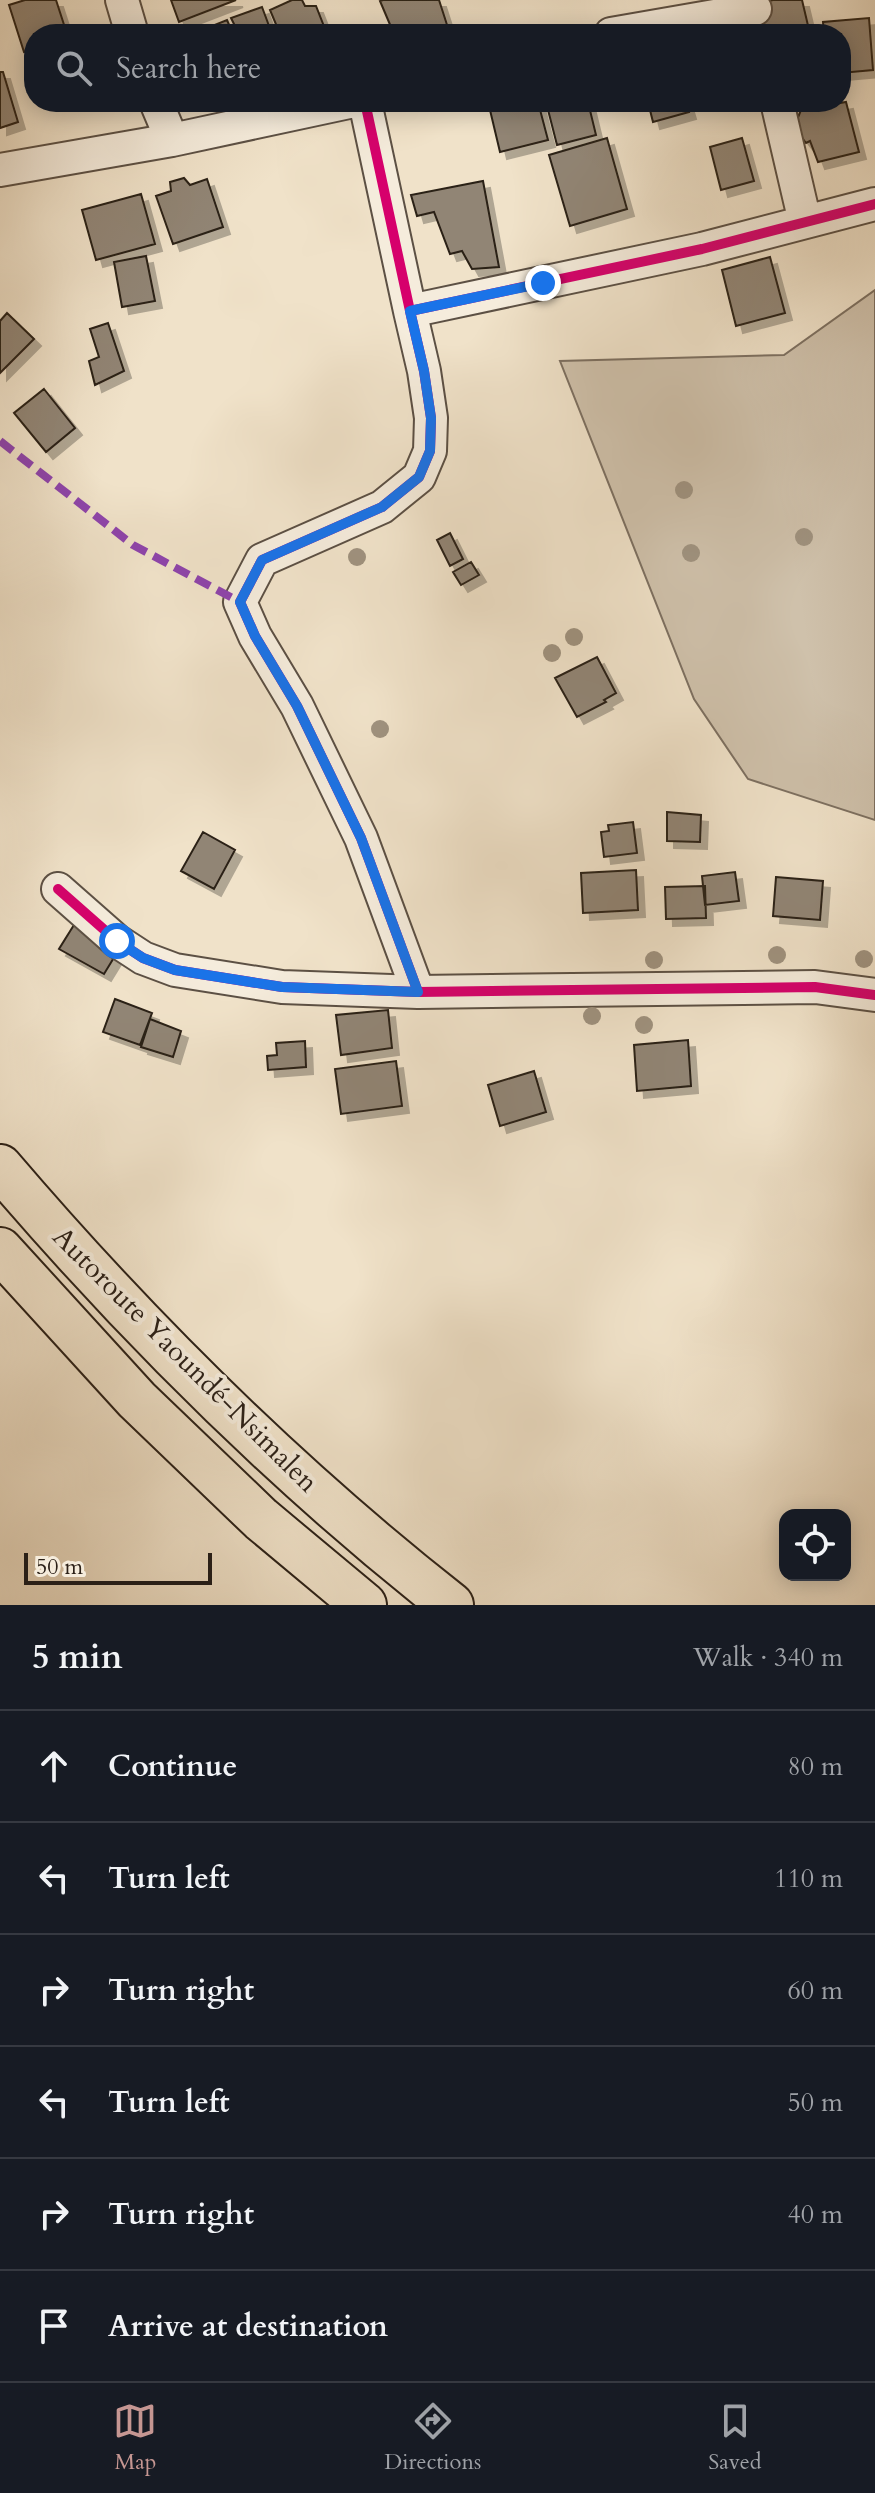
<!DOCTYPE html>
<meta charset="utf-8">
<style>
body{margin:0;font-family:Cardo,serif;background:#20242c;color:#f1f3f6}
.controls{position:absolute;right:24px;bottom:24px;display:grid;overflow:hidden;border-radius:16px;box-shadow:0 4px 20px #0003}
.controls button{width:72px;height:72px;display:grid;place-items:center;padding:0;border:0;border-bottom:2px solid #363941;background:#171b24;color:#f1f3f6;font:40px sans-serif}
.scale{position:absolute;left:24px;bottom:20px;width:188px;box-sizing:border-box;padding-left:8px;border:4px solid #2b2017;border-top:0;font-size:22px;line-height:28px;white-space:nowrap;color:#2b2017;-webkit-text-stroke:6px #f5ecdc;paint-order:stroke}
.stop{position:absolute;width:24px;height:24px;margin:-18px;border:6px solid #1a73e8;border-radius:50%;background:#fff}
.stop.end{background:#1a73e8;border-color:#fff;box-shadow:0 2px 8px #0008}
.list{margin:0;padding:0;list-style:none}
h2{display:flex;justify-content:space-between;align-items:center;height:104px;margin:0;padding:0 32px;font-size:34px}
h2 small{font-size:26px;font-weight:400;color:#9ea1a6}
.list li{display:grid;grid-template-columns:52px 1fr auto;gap:24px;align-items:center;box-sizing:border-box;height:112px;padding:0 32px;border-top:2px solid #363941}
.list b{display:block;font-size:30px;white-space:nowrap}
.list em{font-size:26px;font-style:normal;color:#9ea1a6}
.icon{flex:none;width:44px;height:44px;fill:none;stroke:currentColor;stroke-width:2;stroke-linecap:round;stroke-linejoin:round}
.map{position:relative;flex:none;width:875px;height:1605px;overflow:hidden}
.search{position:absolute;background:#171b24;box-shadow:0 4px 20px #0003;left:24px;right:24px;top:24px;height:88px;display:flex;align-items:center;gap:20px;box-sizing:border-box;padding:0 28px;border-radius:32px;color:#9ea1a6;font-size:30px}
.sheet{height:776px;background:#171b24}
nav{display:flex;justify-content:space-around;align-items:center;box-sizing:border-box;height:112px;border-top:2px solid #363941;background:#171b24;font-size:22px;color:#9ea1a6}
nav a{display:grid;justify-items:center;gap:4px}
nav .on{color:#c59692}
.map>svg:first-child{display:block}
</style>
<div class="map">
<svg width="875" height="1605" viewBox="0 0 875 1605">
<defs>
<filter id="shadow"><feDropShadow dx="7" dy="7" stdDeviation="0" flood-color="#0004"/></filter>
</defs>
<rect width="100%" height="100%" fill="#f0e2c9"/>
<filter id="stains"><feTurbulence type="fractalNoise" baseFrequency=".0025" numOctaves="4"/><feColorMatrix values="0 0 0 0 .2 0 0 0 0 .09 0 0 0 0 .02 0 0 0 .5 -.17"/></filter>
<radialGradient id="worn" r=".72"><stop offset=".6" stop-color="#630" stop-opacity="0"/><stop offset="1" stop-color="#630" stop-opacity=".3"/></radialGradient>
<path fill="#cfc1ab" stroke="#7d7061" stroke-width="2" d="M875 290V820L748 779 694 699 560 361 784 355Z"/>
<path fill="#918574" stroke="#2b2017" stroke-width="2" filter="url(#shadow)" d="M25 0H56L67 34H34V49L24 52 9 5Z
M171 0H236L179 22Z
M292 0H302L305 6H316L327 34H280L270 10Z
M383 0H439L449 31 440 34H404V32L394 34 380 1Z
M773 0H802L810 34H766L759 3Z
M262 7 272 34H239L231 18Z
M869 18 873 70 841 73V34H824L823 22Z
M227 20 233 34H204L202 30Z
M0 72H3L18 122 0 128Z
M521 102H538L548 140 500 152 490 110Z
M546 102H588L596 135 557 145Z
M648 102H686L689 112 653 122Z
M846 102 859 152 818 162 810 141 806 143 794 127 801 110Z
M607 138 627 209 570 226 549 155Z
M742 138 754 181 721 190 710 147Z
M184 178 190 185 207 179 223 227 173 244 156 196 171 191 170 182Z
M483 181 499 267 472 269 462 251 450 254 434 212 417 216 411 195Z
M141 194 155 244 96 260 82 210Z
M146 256 155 301 122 307 114 262Z
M770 257 785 313 736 326 722 270Z
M7 313 34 339 0 373V321Z
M108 323 124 371 95 385 89 361 99 357 90 329Z
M44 389 75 428 46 452 14 413Z
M450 533 463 559 450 566 437 540Z
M471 562 479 575 461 585 453 572Z
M597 657 616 693 604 700 606 702 577 717 555 678Z
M667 812 701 815 700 842 667 841Z
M633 822 637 853 604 857 601 832 609 831 608 825Z
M203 832 235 850 214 889 181 871Z
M636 870 638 910 583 913 581 873Z
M735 872 739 901 705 905 702 876Z
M776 877 823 881 820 920 773 916Z
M705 886 706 918 666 919 665 887Z
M77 920 121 946 104 974 59 949Z
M115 999 152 1013 140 1045 103 1032Z
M388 1010 392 1048 341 1055 336 1015Z
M150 1019 181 1031 173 1057 141 1047Z
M688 1040 691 1086 637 1091 634 1045Z
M305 1041 306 1067 268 1070 267 1056 277 1055 276 1043Z
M396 1061 402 1106 341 1114 335 1069Z
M534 1071 546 1112 500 1126 488 1085Z"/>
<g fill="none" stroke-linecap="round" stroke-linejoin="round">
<defs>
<path id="minor" d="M122 0 132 34
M611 34 755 9
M156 102 172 140 349 102
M365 102 410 311 702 249 875 204
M777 102 805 222
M0 170 172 140
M410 311 424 371 431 418 430 451 419 477 382 507 262 560 240 602 255 636 297 706 361 838 418 992
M58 889 117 941 143 958 175 970 282 987 418 992 815 987 875 995"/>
<path id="highway" d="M0 1167C135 1325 288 1477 451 1605
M0 1250 137 1400 261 1519 364 1605"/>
</defs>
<use href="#minor" stroke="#5c5044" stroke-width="36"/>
<use href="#highway" stroke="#2b2017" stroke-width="48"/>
<use href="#minor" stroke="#f5ecdc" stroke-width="32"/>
<use href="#highway" stroke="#f0e2c9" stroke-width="44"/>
<path stroke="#8e44ad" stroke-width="8" stroke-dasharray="16 8" stroke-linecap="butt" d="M0 441 133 545 240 602"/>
<defs>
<path id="cycleway" d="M365 102 410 311 702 249 875 204
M410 311 424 371 431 418 430 451 419 477 382 507 262 560 240 602 255 636 297 706 361 838 418 992
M58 889 117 941 143 958 175 970 282 987 418 992 815 987 875 995"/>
</defs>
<use href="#cycleway" stroke="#f5ecdc" stroke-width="15"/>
<use href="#cycleway" stroke="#d6006c" stroke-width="10"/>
</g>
<g fill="#9f927f">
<circle cx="684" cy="490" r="9"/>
<circle cx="804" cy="537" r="9"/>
<circle cx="691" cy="553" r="9"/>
<circle cx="357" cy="557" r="9"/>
<circle cx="574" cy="637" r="9"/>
<circle cx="552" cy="653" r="9"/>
<circle cx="380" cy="729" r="9"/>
<circle cx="777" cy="955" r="9"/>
<circle cx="864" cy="959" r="9"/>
<circle cx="654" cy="960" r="9"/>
<circle cx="592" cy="1016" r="9"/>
<circle cx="644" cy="1025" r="9"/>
</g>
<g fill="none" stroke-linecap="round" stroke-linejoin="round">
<path stroke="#1a73e8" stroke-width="10" d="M117 941 143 958 175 970 282 987 418 992 361 838 297 706 255 636 240 602 262 560 382 507 419 477 430 451 431 418 424 371 410 311 543 283"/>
</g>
<g text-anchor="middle" stroke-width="8" stroke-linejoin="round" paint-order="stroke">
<g font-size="28" fill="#2b2017" stroke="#f5ecdc">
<text transform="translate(186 1359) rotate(45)" y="10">Autoroute Yaoundé-Nsimalen</text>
</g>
</g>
<rect width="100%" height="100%" filter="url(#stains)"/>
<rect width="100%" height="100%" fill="url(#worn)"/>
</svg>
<div class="controls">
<button><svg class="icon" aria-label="locate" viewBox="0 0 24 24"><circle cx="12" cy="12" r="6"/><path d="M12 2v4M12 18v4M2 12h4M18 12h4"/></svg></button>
</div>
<div class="scale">50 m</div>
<div class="stop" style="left:117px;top:941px"></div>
<div class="stop end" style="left:543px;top:283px"></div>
<div class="search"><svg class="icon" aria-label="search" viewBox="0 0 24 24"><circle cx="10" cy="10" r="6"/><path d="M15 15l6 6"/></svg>Search here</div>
</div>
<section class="sheet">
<h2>5 min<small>Walk · 340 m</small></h2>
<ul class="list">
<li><svg class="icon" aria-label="ahead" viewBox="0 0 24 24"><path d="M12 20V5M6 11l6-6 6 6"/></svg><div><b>Continue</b></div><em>80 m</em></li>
<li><svg class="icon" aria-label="left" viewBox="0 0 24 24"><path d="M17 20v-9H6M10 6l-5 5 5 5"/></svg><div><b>Turn left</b></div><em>110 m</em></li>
<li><svg class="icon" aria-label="right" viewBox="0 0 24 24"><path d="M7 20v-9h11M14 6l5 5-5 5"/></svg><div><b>Turn right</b></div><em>60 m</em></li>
<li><svg class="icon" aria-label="left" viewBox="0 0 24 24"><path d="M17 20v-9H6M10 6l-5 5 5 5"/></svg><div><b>Turn left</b></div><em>50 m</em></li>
<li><svg class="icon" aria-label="right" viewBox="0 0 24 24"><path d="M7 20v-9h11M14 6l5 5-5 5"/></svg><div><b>Turn right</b></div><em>40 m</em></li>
<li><svg class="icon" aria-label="arrive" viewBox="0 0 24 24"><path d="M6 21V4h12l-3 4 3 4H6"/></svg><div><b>Arrive at destination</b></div></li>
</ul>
</section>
<nav>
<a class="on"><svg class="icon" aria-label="map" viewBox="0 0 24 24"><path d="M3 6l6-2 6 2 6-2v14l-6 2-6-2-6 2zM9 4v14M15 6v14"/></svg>Map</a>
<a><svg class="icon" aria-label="directions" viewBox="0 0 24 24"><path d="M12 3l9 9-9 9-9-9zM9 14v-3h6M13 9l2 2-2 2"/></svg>Directions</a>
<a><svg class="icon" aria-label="saved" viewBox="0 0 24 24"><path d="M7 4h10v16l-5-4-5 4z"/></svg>Saved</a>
</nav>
